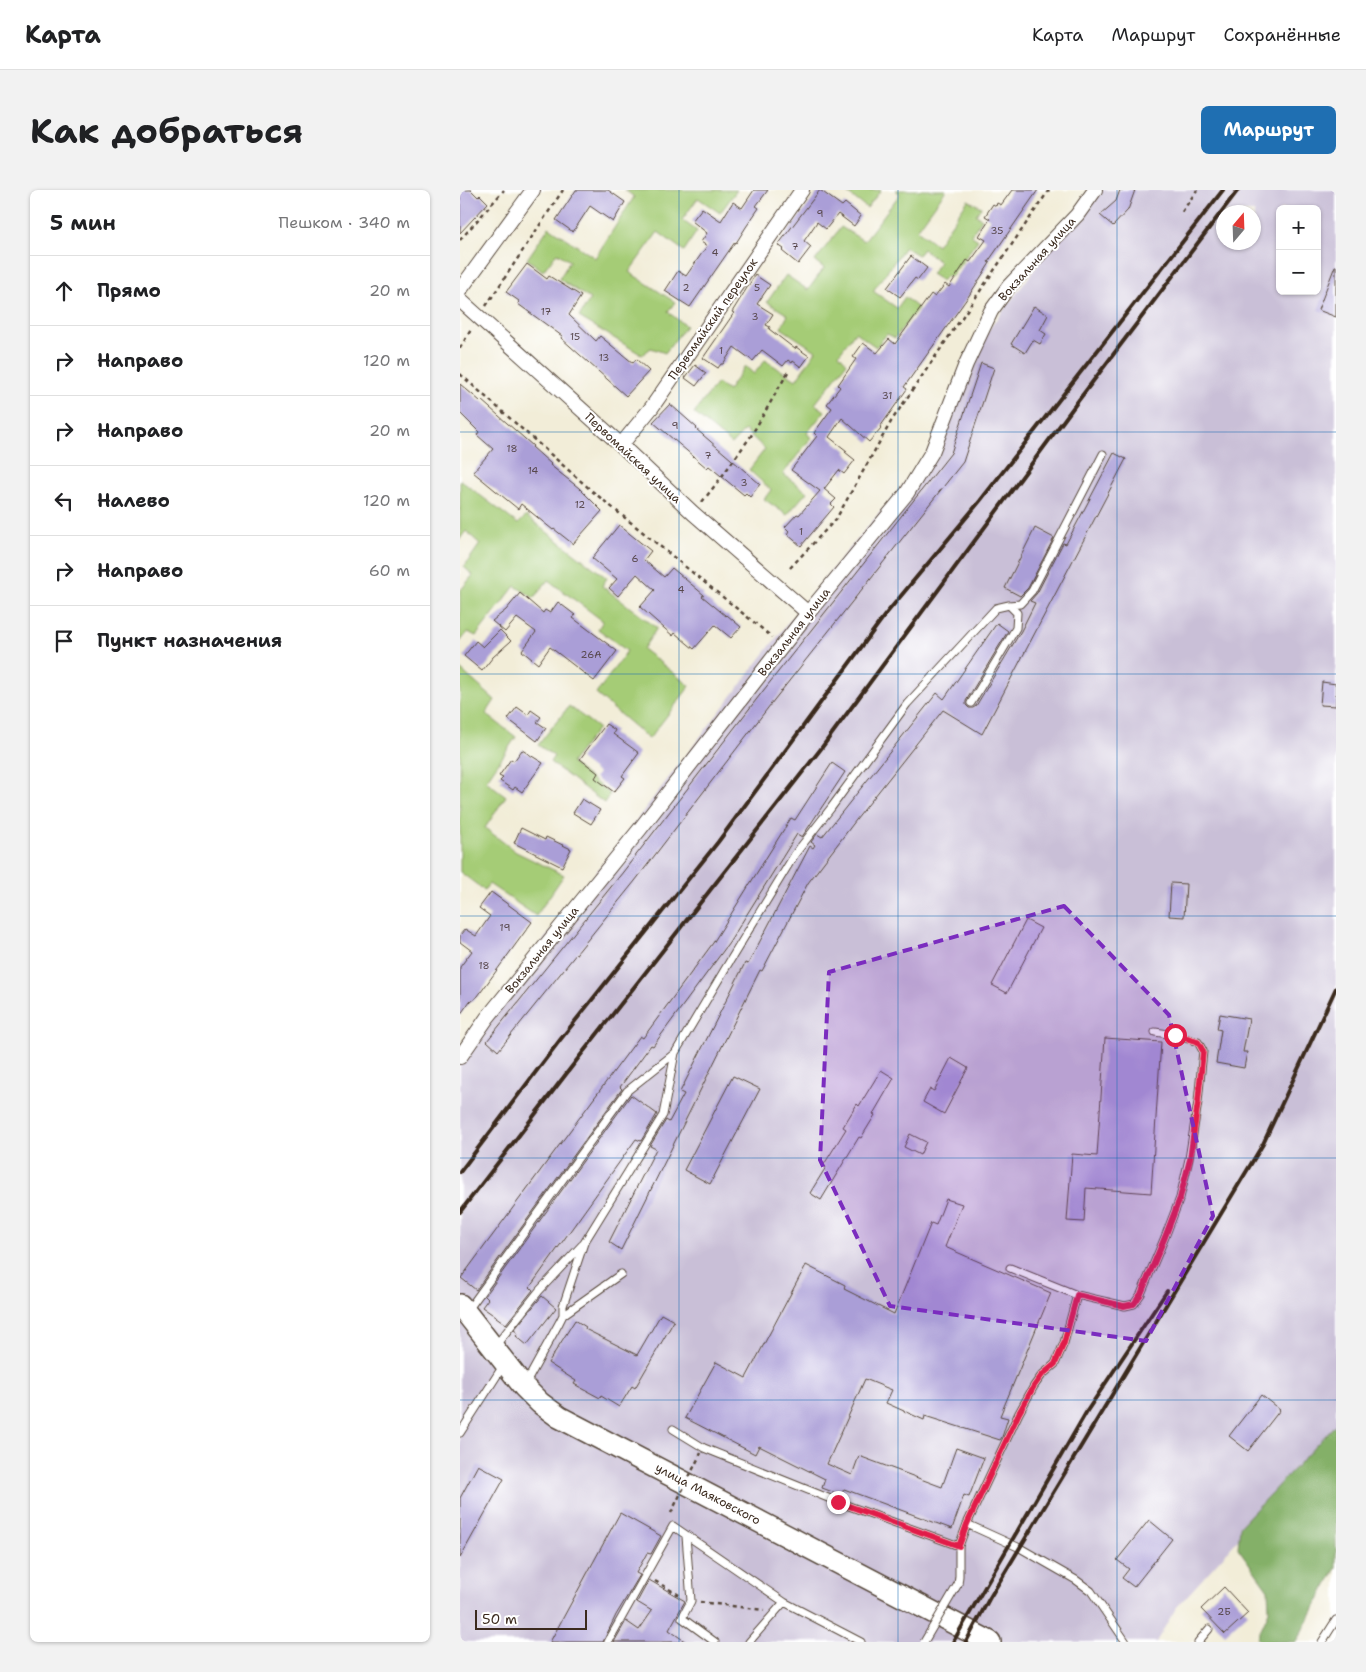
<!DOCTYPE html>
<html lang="ru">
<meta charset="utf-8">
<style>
body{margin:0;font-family:"Shantell Sans",sans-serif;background:#f2f2f2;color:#202124}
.controls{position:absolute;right:15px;top:15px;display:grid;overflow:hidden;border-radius:8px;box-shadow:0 1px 4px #0004}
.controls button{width:45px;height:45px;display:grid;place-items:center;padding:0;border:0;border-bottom:1px solid #e0e0e0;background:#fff;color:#202124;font:25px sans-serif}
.compass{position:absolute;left:756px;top:15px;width:45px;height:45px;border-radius:50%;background:#fff;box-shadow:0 1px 4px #0004;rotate:19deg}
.scale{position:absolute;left:15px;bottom:12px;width:112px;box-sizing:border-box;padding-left:5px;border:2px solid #3b2a1e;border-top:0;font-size:14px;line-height:18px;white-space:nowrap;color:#3b2a1e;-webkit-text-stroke:4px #fff;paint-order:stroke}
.stop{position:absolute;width:15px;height:15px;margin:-11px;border:4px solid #e11d48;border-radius:50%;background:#fff}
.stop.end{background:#e11d48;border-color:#fff;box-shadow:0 1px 5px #0008}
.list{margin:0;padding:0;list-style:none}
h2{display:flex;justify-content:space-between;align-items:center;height:65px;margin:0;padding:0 20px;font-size:21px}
h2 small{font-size:16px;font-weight:400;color:#757577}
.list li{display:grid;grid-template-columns:32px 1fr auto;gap:15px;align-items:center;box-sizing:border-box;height:70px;padding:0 20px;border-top:1px solid #e0e0e0}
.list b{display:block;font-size:19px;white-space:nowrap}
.list em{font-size:16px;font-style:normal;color:#757577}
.icon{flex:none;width:28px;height:28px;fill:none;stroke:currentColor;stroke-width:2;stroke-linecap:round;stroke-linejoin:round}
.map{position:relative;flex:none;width:876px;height:1452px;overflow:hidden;border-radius:8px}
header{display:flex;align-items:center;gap:30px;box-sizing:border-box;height:70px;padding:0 25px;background:#fff;border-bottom:1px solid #e0e0e0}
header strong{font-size:24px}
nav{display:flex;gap:28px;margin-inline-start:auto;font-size:18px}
.intro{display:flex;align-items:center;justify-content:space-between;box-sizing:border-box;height:120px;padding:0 30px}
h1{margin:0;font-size:35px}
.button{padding:12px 22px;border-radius:8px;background:#1f6fb2;color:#fff;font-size:18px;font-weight:700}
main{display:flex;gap:30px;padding:0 30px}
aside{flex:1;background:#fff;border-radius:8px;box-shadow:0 1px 4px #0004}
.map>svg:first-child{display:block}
</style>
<header>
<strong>Карта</strong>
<nav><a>Карта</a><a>Маршрут</a><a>Сохранённые</a></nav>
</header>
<div class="intro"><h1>Как добраться</h1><a class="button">Маршрут</a></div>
<main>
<aside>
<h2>5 мин<small>Пешком · 340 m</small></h2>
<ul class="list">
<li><svg class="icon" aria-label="ahead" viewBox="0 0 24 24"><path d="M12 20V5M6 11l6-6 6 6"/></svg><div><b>Прямо</b></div><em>20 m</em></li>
<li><svg class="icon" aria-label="right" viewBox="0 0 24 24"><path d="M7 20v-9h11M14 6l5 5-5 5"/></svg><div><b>Направо</b></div><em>120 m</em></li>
<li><svg class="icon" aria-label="right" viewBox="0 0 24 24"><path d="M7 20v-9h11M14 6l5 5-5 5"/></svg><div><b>Направо</b></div><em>20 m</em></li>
<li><svg class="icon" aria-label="left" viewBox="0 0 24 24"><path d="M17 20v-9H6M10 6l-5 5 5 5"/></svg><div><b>Налево</b></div><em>120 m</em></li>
<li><svg class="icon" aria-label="right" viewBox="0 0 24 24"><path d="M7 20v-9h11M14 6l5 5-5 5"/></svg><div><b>Направо</b></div><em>60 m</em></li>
<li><svg class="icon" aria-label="arrive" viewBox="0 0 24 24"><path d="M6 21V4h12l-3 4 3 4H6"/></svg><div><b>Пункт назначения</b></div></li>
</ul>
</aside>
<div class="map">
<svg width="876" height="1452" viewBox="0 0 876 1452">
<rect width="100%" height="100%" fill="#fff"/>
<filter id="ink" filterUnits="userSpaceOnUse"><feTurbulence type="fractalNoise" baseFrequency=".02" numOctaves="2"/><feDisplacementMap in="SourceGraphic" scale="10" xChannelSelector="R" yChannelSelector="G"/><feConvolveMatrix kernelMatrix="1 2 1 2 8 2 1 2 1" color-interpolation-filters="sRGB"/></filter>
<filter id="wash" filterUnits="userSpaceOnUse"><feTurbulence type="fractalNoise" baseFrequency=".0096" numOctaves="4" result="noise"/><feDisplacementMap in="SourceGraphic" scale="20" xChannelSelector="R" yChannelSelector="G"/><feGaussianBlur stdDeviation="1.12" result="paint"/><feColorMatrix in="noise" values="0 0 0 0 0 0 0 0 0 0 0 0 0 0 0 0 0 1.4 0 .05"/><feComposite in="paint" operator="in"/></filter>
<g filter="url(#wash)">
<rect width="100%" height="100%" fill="#f2edd8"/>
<path fill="#c9bfd7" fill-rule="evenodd" d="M633 0H876V1242L716 1418 696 1452H0V859L334 425 471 261 513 160 618 23ZM820 19H857V101H820ZM764 22H794V52H764Z"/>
<path fill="#a5cc76" stroke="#707b4a" d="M165 0H277L260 23 238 8 222 30 237 41 224 61 198 42 169 82 215 112 208 122 226 136 205 163 191 158 182 165 119 127 130 109 99 89 110 71 97 63 83 81 67 69 89 37 135 68 174 7Z
M387 0H421L407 18 386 2Z
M435 0H486L457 40 477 55 508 10 521 17 516 25 522 29 511 45 518 50 491 87 487 85 482 91 471 84 480 72 463 59 458 65 445 57 413 101 437 118 445 107 458 118 435 148 427 144 416 157 395 142 379 164 387 173 355 214 365 221 347 243 351 248 323 284 347 302 327 325 304 309 311 300 289 280 305 259 285 240 272 254 234 223 257 193 268 201 285 176 294 184 305 170 336 190 356 161 321 138 328 125 307 112 326 85 348 100 364 78 355 71 381 37 404 51 440 4Z
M0 290 58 334 66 326 147 388 142 396 197 438 183 459 230 496 189 549 136 504 167 461 138 439 143 431 88 390 74 408 55 396 16 446 8 442 0 452V401L13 385 4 377 20 354 6 341 0 349Z
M0 479 35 510 26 524 56 547 26 591 46 606 25 638 56 662 104 685 76 726 29 694 24 700 0 682Z
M109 516 138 538 111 573 150 604 144 613 90 572 94 566 78 555Z"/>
<path fill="#84b067" stroke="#606d42" d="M876 1234V1378L836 1452H801L797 1448 809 1421 808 1400 778 1358 780 1336Z"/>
<g id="blocks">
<path fill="#aa9ed7" d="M0 0H11L18 7 20 5 28 13 0 43Z
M116 0H148L165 12 153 32 130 16 113 42 96 30Z
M294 0H308L296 16 299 18 286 37 276 53 275 52 230 117 205 101 218 81 226 86 247 56 241 52 247 43 232 31 242 18 261 31 273 12 282 18Z
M360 0 382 16 385 13 401 26 394 36 378 24 366 39 357 32 344 51 351 57 338 74 322 61 324 59 318 55Z
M552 0H578L528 72 530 73 508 107 444 197 447 199 420 237 421 238 409 252 382 228 369 247 387 261 385 262 395 270 384 284 379 280 364 299 376 309 371 314 374 317 341 356 327 344 329 341 325 337 337 324 339 325 360 301 331 280 357 246 354 243 372 218 367 214 380 197 378 195 396 169 393 167 403 153 417 163 429 149 435 154 471 104 475 107 485 94 489 97 507 70 510 72 526 50 519 46 530 29 525 26 533 14 536 16 537 13 541 15Z
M660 0H675L668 20 653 36 640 25 656 11Z
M451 66 467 78 458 90 455 88 440 107 427 98Z
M67 74 87 89 89 86 121 106 109 125 136 151 140 146 173 173 176 169 189 181 166 206 101 148 102 146 58 114 59 111 46 102Z
M875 76H876V127L858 120Z
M295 85 310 95 297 114 313 124 306 135 310 137 309 139 335 159 336 157 349 166 341 177 333 171 332 173 328 170 323 176 302 160 293 171 274 157 263 174H261L258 178 243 168 274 123 272 122Z
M574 116 588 125 580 140 586 144 580 154 573 150 565 163 551 154Z
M521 173 534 178 503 272 314 510 175 691 38 861 27 851 163 682 303 501 491 263Z
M235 175 246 183 236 196 225 188Z
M0 194 20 211 21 210 73 256 72 257 91 274 90 275 119 298 142 321 113 354 94 339 93 340 61 314 58 319 13 282 33 259 17 245 19 242 0 223Z
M210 214 237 238 236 239 300 294 290 307 286 303 284 305 249 276 247 278 193 232Z
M654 263 666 269 522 544 483 520 396 630 348 693 302 781 300 780 161 1060 149 1052 196 959 190 956 206 930 209 932 224 904 220 902 285 773 288 774 350 656 353 658 355 655 351 652 357 644 362 647 477 503 484 509 537 433 548 441 506 511V515L509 518H513L516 516 561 441 575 413 570 411 577 403 603 353 606 354Z
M159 335 191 361 184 370 204 387 212 378 244 405 242 406 266 426 267 425 281 437 271 448 255 435 234 459 215 443 213 446 180 417 195 400 177 384 158 406 149 398 157 389 132 368Z
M575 338 594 348 568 398 560 406 545 398Z
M60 403 83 423 85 420 90 423 98 412 115 425 113 428 157 461 134 491 90 457 78 474 62 461 76 442 57 428 45 442 32 431 46 420Z
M40 440 51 451 33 467 22 481 4 466 16 451 23 457Z
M862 492 876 494V516L860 515Z
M57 517 68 525 71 520 81 527 77 532 86 538 77 551 48 529Z
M146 534 155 540 153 544 179 563 162 586 165 588 154 602 135 588 138 583 120 569Z
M62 560 83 573 62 602 55 597 53 600 40 591 43 588 39 586 51 569 54 571Z
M372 573 385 582 348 638 342 647 337 644 269 753 193 856 191 855 160 897 162 899 16 1100 1 1088 180 846 183 848 253 753 331 628 335 630Z
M122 609 140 620 131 634 113 623Z
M61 638 85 650 86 647 111 659 102 677 54 653Z
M711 693 726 694 724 727 709 726Z
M31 702 72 732 18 806 11 812 10 811 0 825V777L12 761 0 752V745L5 739 16 746 30 726 19 718Z
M566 730 581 738 547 803 532 795Z
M760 824 789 829 783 862H787L784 878 756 873 761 840 757 839Z
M645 848 701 852 691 1003 626 998 624 1032 607 1031 612 964 637 966Z
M491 868 508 878 484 924 463 912 470 899 474 901Z
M421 880 434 888 413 924 415 925 401 948 399 947 361 1010 350 1003 366 977 363 976 386 939 383 937 397 914 399 916Z
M273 886 300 899 250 994 224 980Z
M171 905 197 924 181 951 176 949 70 1097 73 1100 46 1134 22 1117 28 1109 25 1106Z
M450 944 466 952 460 965 444 957Z
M486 1009 502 1014 485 1057 591 1103 540 1226 548 1228 542 1247 540 1250 465 1226 464 1230 426 1213 432 1200 405 1189 367 1274 392 1285 399 1266 482 1297 496 1258 524 1268 509 1307 504 1305 492 1339 384 1299 381 1305 362 1298 365 1289 299 1256 295 1264 225 1228 256 1172 286 1188 346 1075 385 1095 384 1099 434 1124 471 1033 476 1035Z
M82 1106 96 1118 67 1155 56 1146 58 1143 54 1140Z
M201 1124 214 1131 175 1198 172 1196 159 1217 141 1206 140 1208 114 1194 116 1191 88 1173 115 1130 126 1137 125 1139 177 1165Z
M801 1205 820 1220 788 1261 769 1246Z
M18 1275 44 1289 0 1368V1308Z
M160 1323 201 1346 191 1364 187 1363 176 1383 180 1385 156 1425 143 1452H90Z
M689 1330 712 1349 674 1397 662 1388 669 1379 657 1370Z
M189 1390 225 1411 209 1440 226 1452H154L166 1431 179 1440 192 1421 177 1412Z
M764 1397 788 1423 765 1444 741 1419Z"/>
</g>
</g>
<g filter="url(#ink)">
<use href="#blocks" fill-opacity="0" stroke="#56473a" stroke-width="1"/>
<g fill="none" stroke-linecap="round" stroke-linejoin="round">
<defs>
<path id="lane" d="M511 513 556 438 557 423 549 415
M617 1105 665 1116 674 1114 681 1104 705 1047 720 1008 729 969 738 912 743 861 738 852 715 845 695 842
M8 1120 167 901 215 863 265 779 335 664 371 618 447 514 536 418 549 415 560 414 572 401 643 264
M103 1125 161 1084
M36 1155 79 1101 122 1055
M65 1195 99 1133 103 1125V1116L124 1053 203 925 215 863
M213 1239 244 1258 378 1312 499 1356
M0 1243 43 1176
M507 1334 560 1358 616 1390 631 1401 666 1452
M226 1346 231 1411 222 1428 255 1452
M498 1394 499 1386V1356L507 1334 559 1223 574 1196 582 1185 595 1174 604 1153 617 1105 550 1078
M148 1452 213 1336 324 1412 401 1452
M289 1452 324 1412
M738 1452 749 1439
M862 1452 876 1430"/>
<path id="street" d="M0 100 73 0
M0 110 161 255 233 323 348 423
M161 255 192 217 342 0
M0 867 27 828 180 639 348 423 447 303 472 262 506 174 531 121 549 96 617 25 635 0"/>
<path id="primary" d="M0 1115 64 1197 80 1213 99 1227 530 1452"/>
</defs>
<use href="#lane" stroke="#56473a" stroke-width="9"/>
<use href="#street" stroke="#56473a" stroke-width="16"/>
<use href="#primary" stroke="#56473a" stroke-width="24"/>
<path stroke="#56473a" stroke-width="2.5" stroke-dasharray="4 4" stroke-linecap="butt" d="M722 22 737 0
M0 50 44 0
M26 116 103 0
M0 158 12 138
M0 184 132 301 312 447
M242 312 260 289 291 246 328 182
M330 378 376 329 432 230 589 0
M195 1391 221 1406
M240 1412 304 1420"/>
<use href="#lane" stroke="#fff" stroke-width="7"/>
<use href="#street" stroke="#fff" stroke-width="14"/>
<use href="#primary" stroke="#fff" stroke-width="21"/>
<path stroke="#3b2a1e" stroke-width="4" d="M0 982 100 850 258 652 425 425 520 311 763 0
M0 1022 120 866 360 560 618 211 778 0
M493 1452 627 1221 707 1101
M506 1452 529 1409 803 954 876 798"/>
<defs>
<path id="lane-bridge" d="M464 1452 498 1394"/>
</defs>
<use href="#lane-bridge" stroke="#56473a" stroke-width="9" stroke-linecap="butt"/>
<path stroke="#56473a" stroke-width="2.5" stroke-dasharray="4 4" stroke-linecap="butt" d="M211 1323 241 1263"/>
<use href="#lane-bridge" stroke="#fff" stroke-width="7"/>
</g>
</g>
<g fill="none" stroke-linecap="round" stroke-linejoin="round" filter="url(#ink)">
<path stroke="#e11d48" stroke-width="6" d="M378 1312 499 1356 507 1334 559 1223 574 1196 582 1185 595 1174 604 1153 617 1105 664 1116 674 1114 681 1104 705 1047 720 1008 730 969 738 912 743 861 738 852 715 845"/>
</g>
<path fill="#7b2cbf" fill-opacity="0.2" stroke="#7b2cbf" stroke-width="4" stroke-dasharray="10 6" stroke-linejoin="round" d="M604 716 709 825 753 1026 686 1151 430 1116 360 970 369 782Z"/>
<path fill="none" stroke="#1f6fb2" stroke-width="1" stroke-opacity="0.55" d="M219 0V1452M438 0V1452M657 0V1452M0 242H876M0 484H876M0 726H876M0 968H876M0 1210H876"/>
<g text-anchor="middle" stroke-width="4" stroke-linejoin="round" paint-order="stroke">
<g font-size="10" fill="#57474c">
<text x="360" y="27">9</text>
<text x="537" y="44">35</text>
<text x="335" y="60">7</text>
<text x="255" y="66">4</text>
<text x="226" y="101">2</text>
<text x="297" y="101">5</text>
<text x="86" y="125">17</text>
<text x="295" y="130">3</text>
<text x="115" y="150">15</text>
<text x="261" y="164">1</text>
<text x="144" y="171">13</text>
<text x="427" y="209">31</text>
<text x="215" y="239">9</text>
<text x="52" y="262">18</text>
<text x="248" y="269">7</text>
<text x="73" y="284">14</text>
<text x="284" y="296">3</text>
<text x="120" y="318">12</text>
<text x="341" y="345">1</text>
<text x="175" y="372">6</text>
<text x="221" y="403">4</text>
<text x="131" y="468">26А</text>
<text x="45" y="741">19</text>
<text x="24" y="779">18</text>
<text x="764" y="1425">2Б</text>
</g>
<g font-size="12" fill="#3b2a1e" stroke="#fff">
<text transform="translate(577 69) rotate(-48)" y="4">Вокзальная улица</text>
<text transform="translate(253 129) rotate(-55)" y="4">Первомайский переулок</text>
<text transform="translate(173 268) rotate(43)" y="4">Первомайская улица</text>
<text transform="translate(334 442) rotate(-52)" y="4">Вокзальная улица</text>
<text transform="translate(82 760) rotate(-51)" y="4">Вокзальная улица</text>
<text transform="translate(248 1304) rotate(28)" y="4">улица Маяковского</text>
</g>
</g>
</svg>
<div class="controls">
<button>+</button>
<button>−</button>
</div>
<svg class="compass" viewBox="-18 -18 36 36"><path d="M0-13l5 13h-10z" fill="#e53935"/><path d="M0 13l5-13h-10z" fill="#757577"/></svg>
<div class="scale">50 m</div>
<div class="stop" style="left:715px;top:845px"></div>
<div class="stop end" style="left:378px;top:1312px"></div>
</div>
</main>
